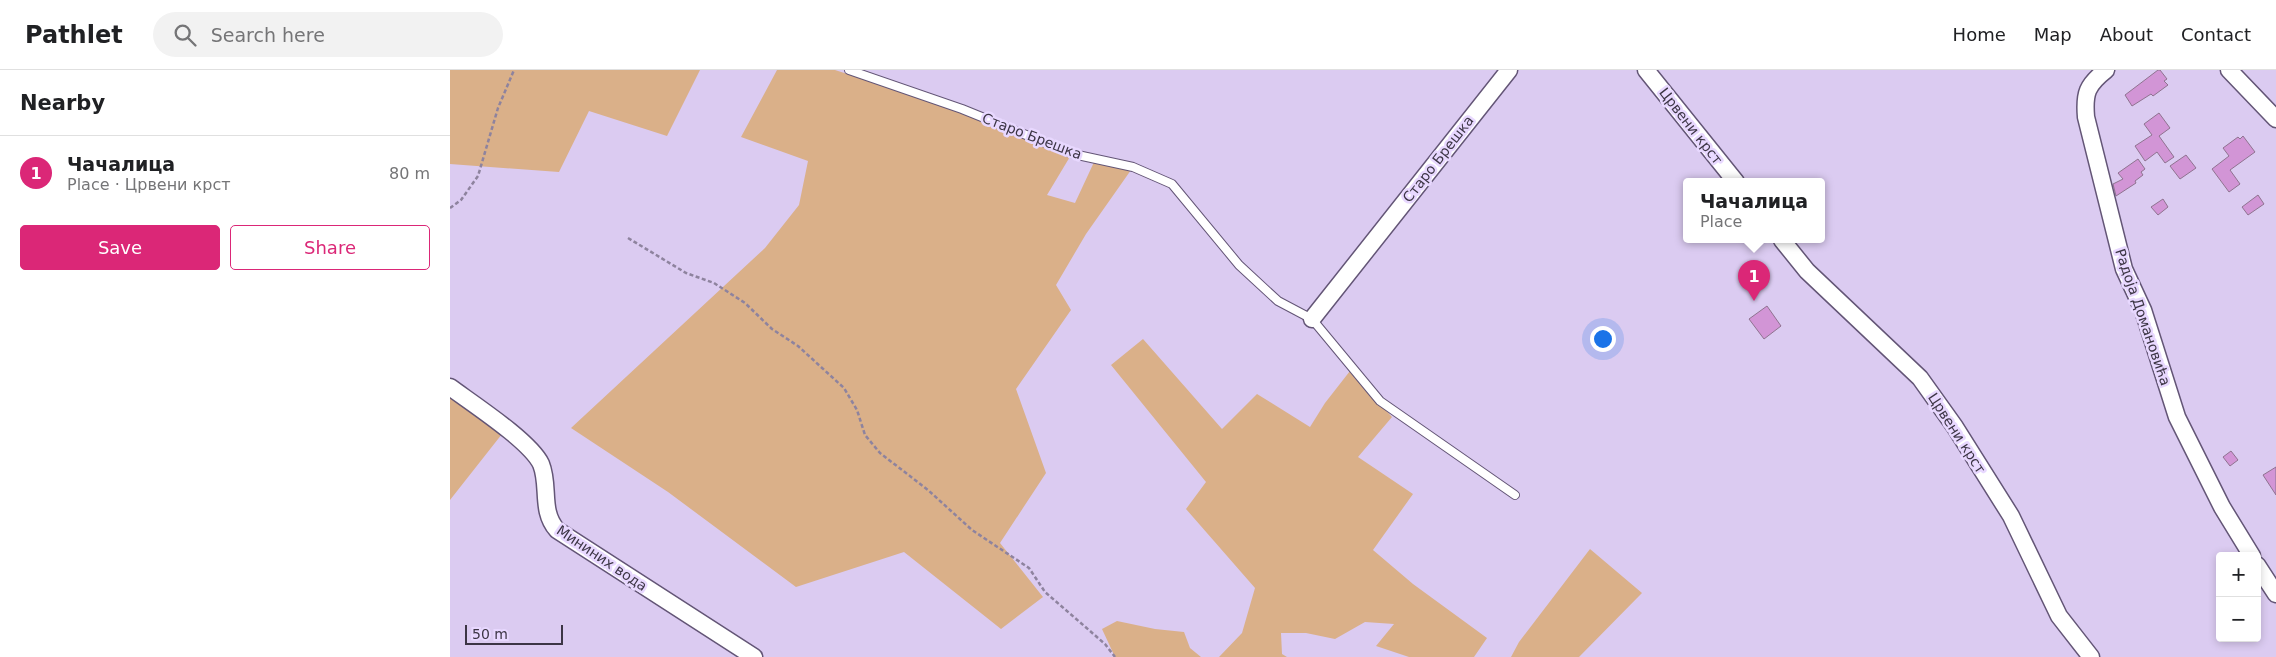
<!DOCTYPE html>
<meta charset="utf-8">
<style>
body{margin:0;font-family:"DejaVu Sans",sans-serif;background:#f2f2f2;color:#202124}
.controls{position:absolute;right:15px;bottom:15px;display:grid;overflow:hidden;border-radius:5px;box-shadow:0 2px 8px #0003}
.controls button{width:45px;height:45px;display:grid;place-items:center;padding:0;border:0;border-bottom:1px solid #e0e0e0;background:#fff;color:#202124;font:25px sans-serif}
.scale{position:absolute;left:15px;bottom:12px;width:98px;box-sizing:border-box;padding-left:5px;border:2px solid #3c3545;border-top:0;font-size:14px;line-height:18px;white-space:nowrap;color:#3c3545;-webkit-text-stroke:4px #e8d8ff;paint-order:stroke}
.you{position:absolute;left:1152px;top:268px;width:18px;height:18px;margin:-12px;border:4px solid #fff;border-radius:50%;background:#1a73e8;box-shadow:0 0 0 8px #1a73e833}
.badge{display:grid;place-items:center;width:32px;height:32px;border-radius:50%;background:#db2777;color:#fff;font-size:16px;font-weight:700}
.pin{position:absolute;translate:-50% -41px;filter:drop-shadow(0 1px 2px #0008)}
.pin::after{content:'';position:absolute;top:26px;width:18px;height:15px;background:inherit;clip-path:polygon(0 0,100% 0,50% 100%)}
.popup{position:absolute;left:1233px;top:108px;width:142px;height:65px;box-sizing:border-box;display:grid;place-content:center;border-radius:5px;background:#fff;filter:drop-shadow(0 1px 4px #0005);font-size:16px;white-space:nowrap;color:#757577}
.popup b{font-size:19px;color:#202124}
.popup::after{content:'';position:absolute;left:50%;top:100%;margin-left:-10px;border:10px solid transparent;border-top-color:#fff}
.list{margin:0;padding:0;list-style:none}
h2{display:flex;justify-content:space-between;align-items:center;height:65px;margin:0;padding:0 20px;font-size:21px}
h2 small{font-size:16px;font-weight:400;color:#757577}
.list li{display:grid;grid-template-columns:32px 1fr auto;gap:15px;align-items:center;box-sizing:border-box;height:75px;padding:0 20px;border-top:1px solid #e0e0e0}
.list b{display:block;font-size:19px;white-space:nowrap}
.list p{margin:0;font-size:16px;white-space:nowrap;color:#757577}
.list em{font-size:16px;font-style:normal;color:#757577}
.actions{display:flex;gap:10px;padding:15px 20px}
.actions a{flex:1;padding:11px 0;border:1px solid #db2777;border-radius:5px;text-align:center;font-size:18px;color:#db2777}
.actions .main{background:#db2777;color:#fff}
.icon{flex:none;width:28px;height:28px;fill:none;stroke:currentColor;stroke-width:2;stroke-linecap:round;stroke-linejoin:round}
.map{position:relative;flex:none;width:1826px;height:587px;overflow:hidden}
header{display:flex;align-items:center;gap:30px;box-sizing:border-box;height:70px;padding:0 25px;background:#fff;border-bottom:1px solid #e0e0e0}
header strong{font-size:24px}
nav{display:flex;gap:28px;margin-inline-start:auto;font-size:18px}
.search{width:350px;height:45px;background:#f2f2f2;display:flex;align-items:center;gap:12px;box-sizing:border-box;padding:0 18px;border-radius:28px;color:#757577;font-size:19px}
main{display:flex}
aside{flex:1;background:#fff}
.map>svg:first-child{display:block}
</style>
<header>
<strong>Pathlet</strong>
<div class="search"><svg class="icon" aria-label="search" viewBox="0 0 24 24"><circle cx="10" cy="10" r="6"/><path d="M15 15l6 6"/></svg>Search here</div>
<nav><a>Home</a><a>Map</a><a>About</a><a>Contact</a></nav>
</header>
<main>
<aside>
<h2>Nearby<small></small></h2>
<ul class="list">
<li><span class="badge">1</span><div><b>Чачалица</b><p>Place · Црвени крст</p></div><em>80 m</em></li>
</ul>
<div class="actions"><a class="main">Save</a><a>Share</a></div>
</aside>
<div class="map">
<svg width="1826" height="587" viewBox="0 0 1826 587">
<rect width="100%" height="100%" fill="#dbcbf1"/>
<path fill="#dab089" d="M0 0H250L217 66 139 41 109 102 0 94Z
M327 0H385L472 28 621 85 597 125 625 133 645 90 681 100 636 164 606 215 621 240 566 319 596 403 550 473 593 527 551 559 454 482 346 517 218 422 121 358 315 178 349 135 358 91 291 67Z
M693 269 772 359 807 324 860 357 875 333 900 301 942 347 908 387 963 424 923 480 963 514 1037 568 1024 587H959L926 576 944 554 915 552 885 569 856 563H831L832 584 837 587H769L792 563 805 518 736 439 756 412 661 295Z
M0 323 52 364 0 430Z
M1140 479 1192 523 1129 587H1061L1069 572Z
M667 551 705 559 734 562 740 578 751 587H665L652 559Z"/>
<path fill="#d295d6" stroke="#8f7390" d="M1708 0H1710L1717 9 1714 11 1718 15 1703 26 1701 24 1682 36 1675 25Z
M1709 43 1720 58 1709 66 1724 87 1715 93 1707 82 1695 91 1685 76 1702 65 1694 54Z
M1793 66 1805 82 1780 100 1790 114 1779 122 1762 99 1779 86 1773 78 1788 67 1790 69Z
M1736 85 1746 98 1730 109 1720 96Z
M1688 89 1695 99 1691 102 1693 105 1685 111 1686 113 1666 126 1663 114 1673 109 1668 103Z
M1808 125 1814 134 1798 145 1792 137Z
M1713 129 1718 137 1708 145 1701 137Z
M1317 236 1331 256 1314 269 1299 249Z
M1781 381 1788 390 1780 396 1773 387Z
M1826 397V425L1813 405Z"/>
<g fill="none" stroke-linecap="round" stroke-linejoin="round">
<defs>
<path id="service" d="M399 0 512 39 623 84 683 97 722 114 789 195 828 231 862 249 930 331 1065 425"/>
<path id="minor" d="M1196 0 1286 112
M1656 0C1637 15 1634 23 1636 47L1674 199 1693 240 1727 347 1772 437 1802 486
M1779 0 1826 49
M1332 170 1357 201 1470 308 1505 357 1561 446 1609 546 1641 587
M862 249 1059 0
M0 317C23 334 80 371 91 394 100 416 90 441 107 460L304 587
M1807 495 1826 524"/>
</defs>
<use href="#service" stroke="#635576" stroke-width="10"/>
<use href="#minor" stroke="#635576" stroke-width="19"/>
<path stroke="#8e839e" stroke-width="2.5" stroke-dasharray="4 2.5" stroke-linecap="butt" d="M0 138 11 130 28 106 48 38 64 0
M178 168 236 203 264 213 295 233 322 259 348 276 394 318 407 340 415 365 430 383 478 420 522 460 579 498 595 522 655 574 665 587"/>
<use href="#service" stroke="#fff" stroke-width="8"/>
<use href="#minor" stroke="#fff" stroke-width="16"/>
</g>
<g text-anchor="middle" stroke-width="5" stroke-linejoin="round" paint-order="stroke">
<g font-size="14" fill="#3c3545" stroke="#e8d8ff">
<text transform="translate(1241 56) rotate(52)" y="5">Црвени крст</text>
<text transform="translate(582 66) rotate(21)" y="5">Старо Брешка</text>
<text transform="translate(988 89) rotate(-52)" y="5">Старо Брешка</text>
<text transform="translate(1693 247) rotate(71)" y="5">Радоја Домановића</text>
<text transform="translate(1507 363) rotate(57)" y="5">Црвени крст</text>
<text transform="translate(152 488) rotate(34)" y="5">Мининих вода</text>
</g>
</g>
</svg>
<div class="controls">
<button>+</button>
<button>−</button>
</div>
<div class="scale">50 m</div>
<div class="you"></div>
<div class="pin badge" style="left:1304px;top:231px">1</div>
<div class="popup"><b>Чачалица</b>Place</div>
</div>
</main>
